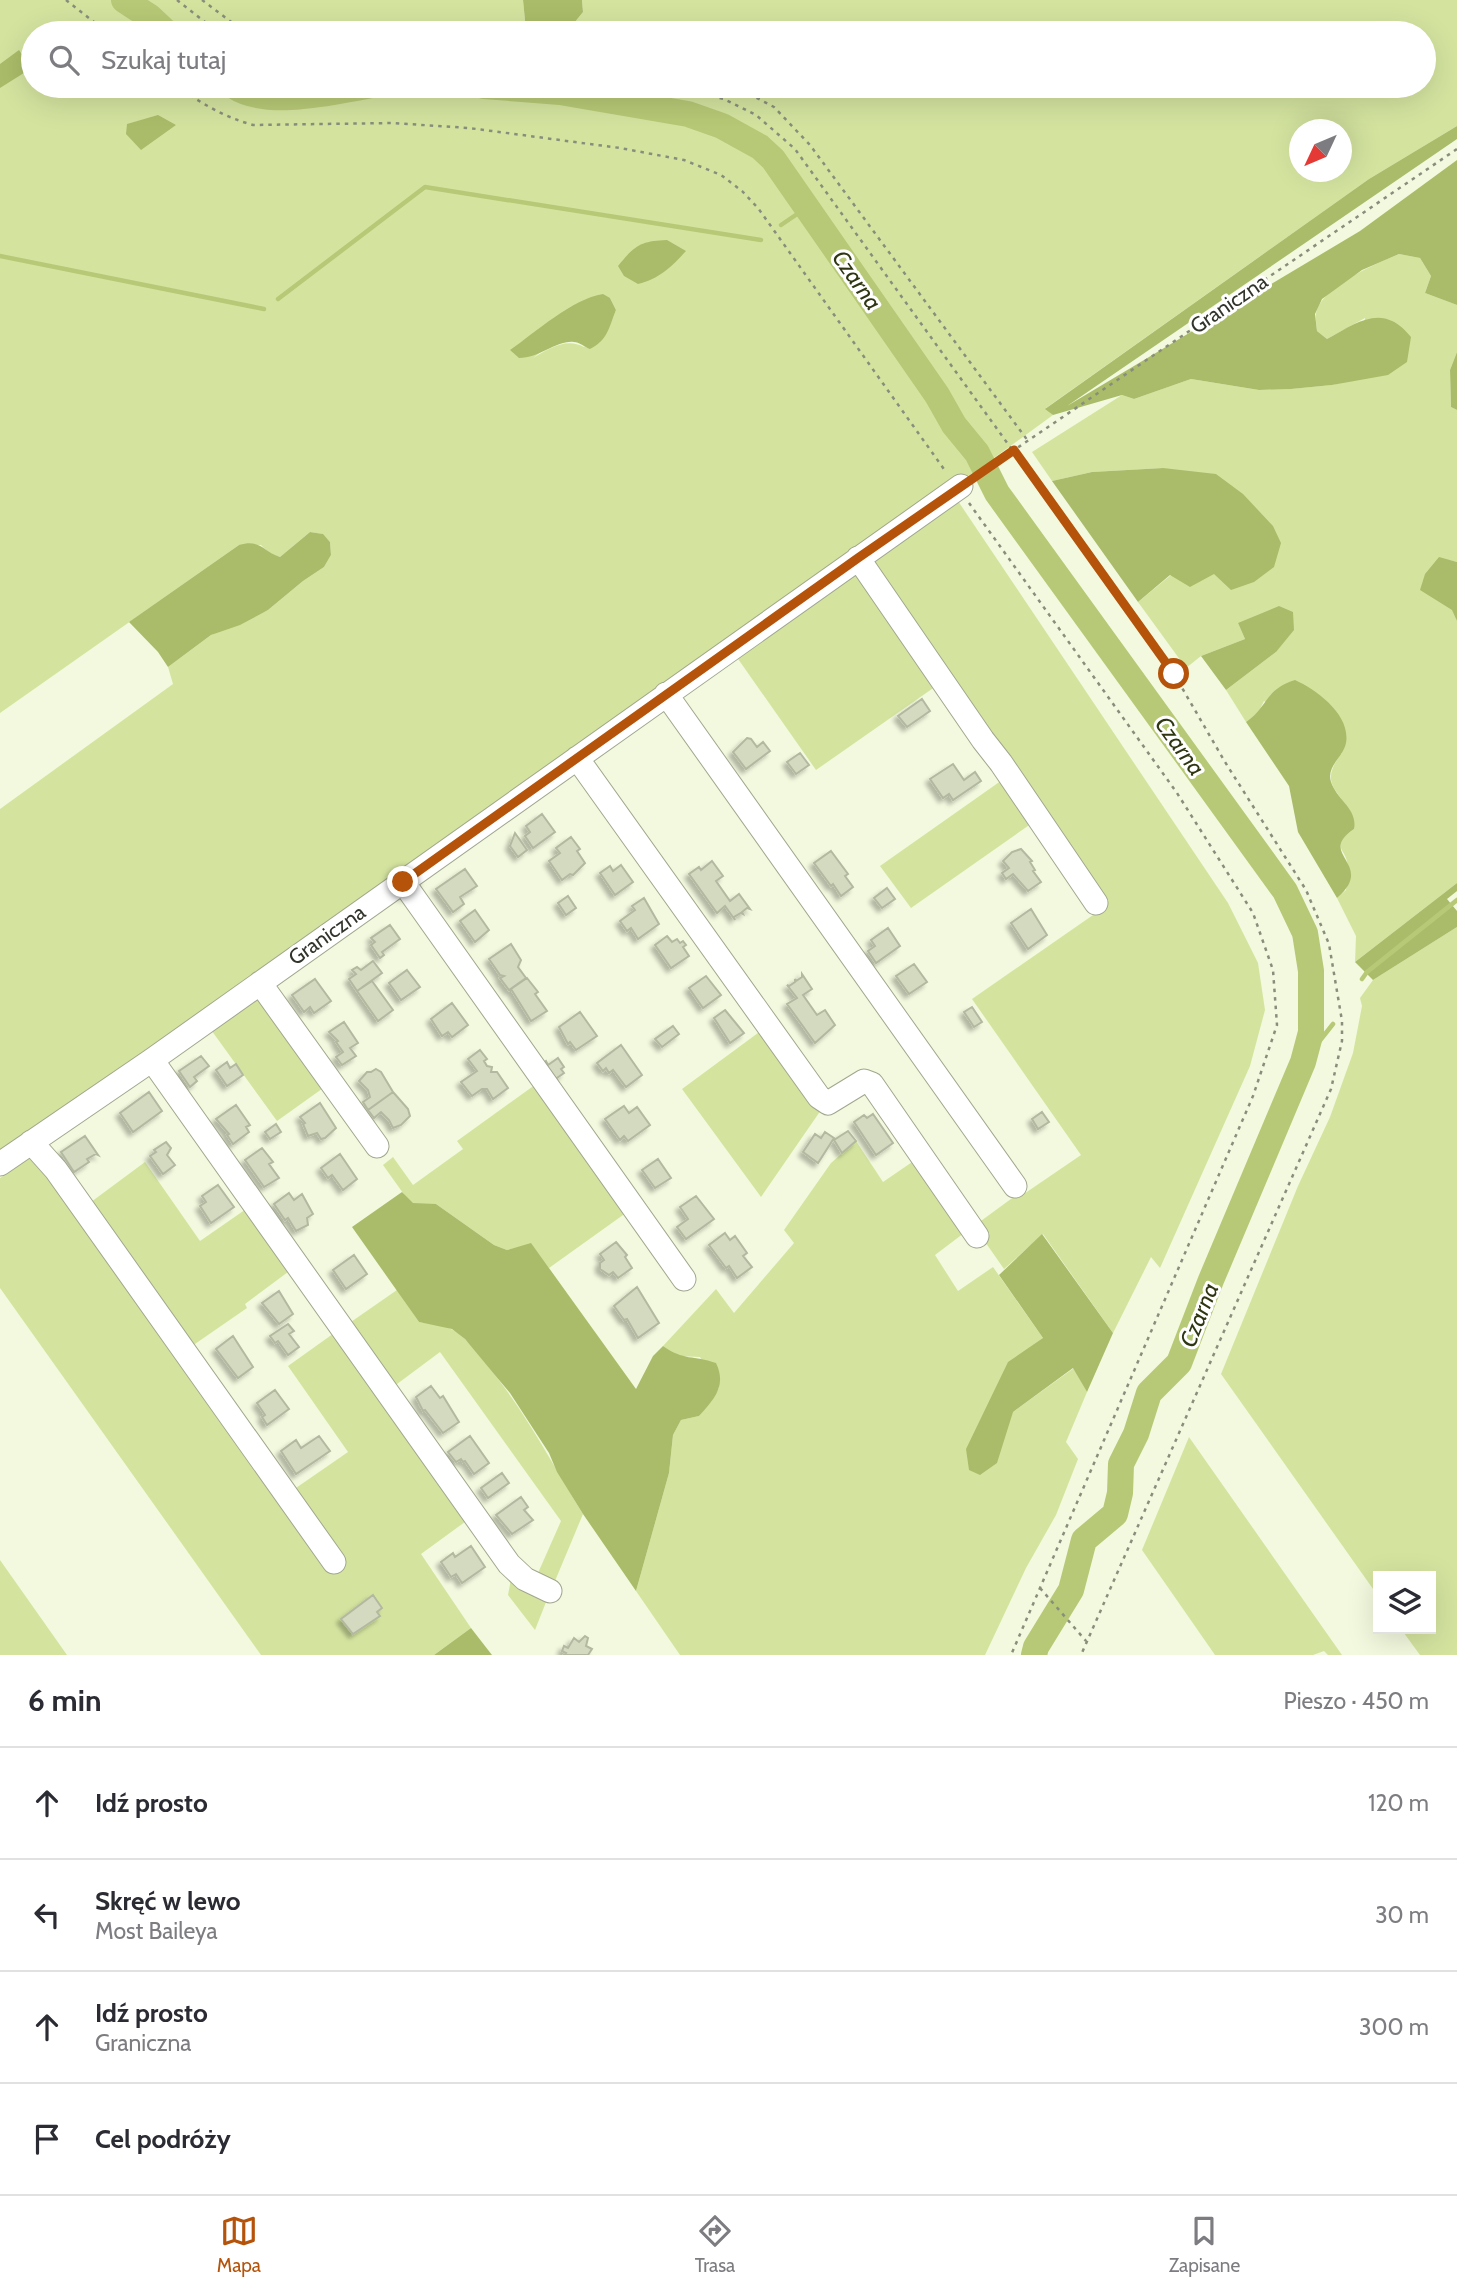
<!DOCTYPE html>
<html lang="pl">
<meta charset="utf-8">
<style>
body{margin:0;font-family:Cabin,sans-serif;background:#f7f7f7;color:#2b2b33}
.controls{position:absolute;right:21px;bottom:21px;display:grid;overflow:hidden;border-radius:0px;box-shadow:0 7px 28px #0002}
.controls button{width:63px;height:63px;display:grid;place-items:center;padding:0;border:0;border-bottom:2px solid #e1e1e2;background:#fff;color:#2b2b33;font:35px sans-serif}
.compass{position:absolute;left:1289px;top:119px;width:63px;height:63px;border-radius:50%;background:#fff;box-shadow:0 7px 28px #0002;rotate:226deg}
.stop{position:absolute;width:21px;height:21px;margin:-16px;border:5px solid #b45309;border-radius:50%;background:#fff}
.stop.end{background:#b45309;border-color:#fff;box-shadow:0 2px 7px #0008}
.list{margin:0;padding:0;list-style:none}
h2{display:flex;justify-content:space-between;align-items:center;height:91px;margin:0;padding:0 28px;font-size:30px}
h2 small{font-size:23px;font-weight:400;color:#7c7c81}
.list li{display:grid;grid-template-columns:46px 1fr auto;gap:21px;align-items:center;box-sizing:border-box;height:112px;padding:0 28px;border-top:2px solid #e1e1e2}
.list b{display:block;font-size:26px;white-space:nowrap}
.list p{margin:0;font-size:23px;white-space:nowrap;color:#7c7c81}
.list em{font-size:23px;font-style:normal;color:#7c7c81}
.icon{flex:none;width:38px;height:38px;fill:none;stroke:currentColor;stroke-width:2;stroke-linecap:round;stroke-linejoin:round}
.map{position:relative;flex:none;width:1457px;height:1655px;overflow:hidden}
.search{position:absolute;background:#fff;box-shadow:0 7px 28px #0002;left:21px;right:21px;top:21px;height:77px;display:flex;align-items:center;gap:18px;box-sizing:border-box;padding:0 24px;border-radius:38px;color:#7c7c81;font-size:26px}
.sheet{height:539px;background:#fff}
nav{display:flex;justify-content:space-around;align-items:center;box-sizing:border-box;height:98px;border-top:2px solid #e1e1e2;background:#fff;font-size:19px;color:#7c7c81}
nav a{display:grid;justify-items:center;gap:4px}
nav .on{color:#b45309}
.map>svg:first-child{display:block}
</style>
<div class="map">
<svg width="1457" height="1655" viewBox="0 0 1457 1655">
<defs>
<filter id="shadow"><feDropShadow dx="-4" dy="4" stdDeviation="2" flood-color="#0004"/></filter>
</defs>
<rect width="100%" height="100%" fill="#f2f9de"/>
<path fill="#d4e49f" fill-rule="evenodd" d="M0 0H523L525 20 523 33H33V86H1424V33H566L583 12 582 0H1457V126L1369 179 1046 408 1053 415 998 455 0 1156V809L173 684 168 667 211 635 268 610 303 581 324 567 331 555 330 542 322 534 310 532 280 557 270 554 261 545H239L0 713ZM1300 130H1342V172H1300ZM610 298 616 310 612 320 584 347C566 337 548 349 533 358Z
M1399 254 1420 258 1431 276 1425 293 1457 305V352L1450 370 1451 407 1457 410V562L1439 558 1457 621V883L1355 962 1356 936 1337 898 1346 890C1347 882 1349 874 1348 867 1347 848 1328 847 1354 829 1352 792 1312 791 1342 753L1264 701 1257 715 1246 722 1226 690 1276 652 1238 623 1245 639 1201 656 1186 668 1138 602 1171 575 1163 468 1092 472 1052 481 1032 452 1122 395 1134 399 1191 379 1259 390 1290 389 1332 385 1357 379 1365 318 1327 339 1317 331C1317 326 1315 320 1316 315 1319 287 1376 264 1399 254Z
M958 501 1228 903 1258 963 1265 1010 1250 1066 1160 1268 1151 1257 1113 1333 1043 1234 1004 1269 974 1226 1015 1196 1018 1198 1081 1155 972 999 1106 906 868 565Z
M857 572 939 684 816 770 736 656Z
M1005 778 1035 821 911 908 880 866Z
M1457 927V1655H1420L1401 1629H1431V1576H1378V1596L1221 1374 1298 1186 1330 1117 1353 1053 1362 1006 1360 998 1373 980Z
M258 991 326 1086 277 1121 209 1027Z
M762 1030 821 1110 761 1197 682 1089Z
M539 1082 630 1210 549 1268 531 1244 507 1250 494 1245 436 1204H413L408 1200 383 1165 393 1157 413 1185 463 1149 457 1141Z
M856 1141 883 1182 918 1158 968 1230 935 1255 958 1291 993 1267 1043 1338 1013 1412 1074 1368 1087 1392 1066 1442 1078 1459 1056 1515 1026 1568 985 1655H680L636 1591 669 1473 673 1435 681 1420 699 1416 719 1388 700 1357 677 1356 663 1346 716 1289 734 1313 794 1243 784 1230 831 1163Z
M32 1156 293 1490 348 1452 288 1366 337 1331 469 1519 421 1554 471 1628 434 1655H261L0 1288V1178Z
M145 1162 200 1241 249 1207 292 1269 245 1304 247 1308 192 1346 87 1205Z
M397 1290 419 1322C429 1324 441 1324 451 1329 464 1335 473 1348 482 1359 523 1407 550 1460 583 1514L555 1581 538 1573 561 1521 440 1352 393 1387 348 1324Z
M1189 1437 1342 1655H1328L1324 1651 1313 1655H1215L1142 1550Z
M0 1560 67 1655H0Z
M511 1579 548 1597 535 1630 508 1595Z"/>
<path fill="#aabc69" d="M523 0H582L583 12 566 33H523L525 20Z
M19 50 27 62V71L0 88V64Z
M158 115 176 125 141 150 126 134 127 124Z
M1457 126V139L1067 406 1360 231 1457 160V305L1425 293 1431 276 1420 258 1399 254 1362 270 1322 299 1315 314 1317 331 1327 339C1358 322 1383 302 1411 337L1407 362 1388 375 1332 385 1291 389 1259 390 1191 379 1134 399 1122 395 1053 415 1045 409 1369 179Z
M667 240 686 251C671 267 661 278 638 284L624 276 618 266C635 245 641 241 667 240Z
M603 294 610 298 616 310C609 327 608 340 590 349 585 347 579 342 574 342 557 340 540 358 519 358L510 350C536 332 572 299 603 294Z
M1457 352V410L1451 407 1450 370Z
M1163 468 1216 474 1243 494 1273 526 1281 543 1274 567 1254 582 1231 590 1214 574 1190 587 1170 575 1138 602 1052 481 1092 472Z
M310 532 323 534 330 542 331 555 324 567 303 581 268 610 240 625 211 635 168 667 158 652 129 622 239 545C261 539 262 551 280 557Z
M1439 557 1457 562V621L1452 610 1420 590 1425 574Z
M1279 606 1293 612 1294 630 1276 652 1226 690 1201 656 1245 639 1238 623Z
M1295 680C1317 690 1351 715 1346 743 1343 758 1326 766 1331 782 1337 800 1358 809 1354 829 1315 855 1377 863 1337 898L1298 832 1289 786 1246 722C1268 707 1265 689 1295 680Z
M1457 883V891L1447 899 1457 911V927L1373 980 1355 962Z
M402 1192 413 1203 436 1204 494 1245 507 1250 531 1243 636 1389 653 1356 663 1346C684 1361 693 1355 716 1363 727 1386 714 1399 699 1416L681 1420 673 1435 669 1473 636 1591 583 1514 557 1472 549 1453 510 1393 494 1374 465 1339 452 1329 419 1322 352 1227Z
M1042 1234 1113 1333 1087 1392 1073 1368 1013 1412 997 1463 980 1475 969 1470 966 1449 1008 1362 1043 1338 999 1275Z
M471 1628 492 1655H434Z"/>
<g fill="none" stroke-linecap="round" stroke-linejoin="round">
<path stroke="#b7c976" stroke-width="4.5" d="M781 225 806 208
M0 256 264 309
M278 299 425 187 761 240
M1362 979 1367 972 1457 900
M1303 1062 1333 1024"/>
<path stroke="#b7c976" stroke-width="26" d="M124 0 150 17 167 33
M234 86C266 108 332 92 367 86
M484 86 560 92 688 114 722 126 760 147 773 159 937 395 954 425 977 453 997 493 1285 891 1305 933 1311 971V1032L1303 1062 1211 1280 1179 1363 1149 1393 1136 1434 1121 1464 1120 1493 1115 1514 1084 1540 1071 1590 1036 1647 1034 1655"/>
</g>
<path fill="#d4dac0" stroke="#b3b9a0" stroke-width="2" filter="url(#shadow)" d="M922 699 930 711 907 727 898 716Z
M747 738 751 739 757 747 763 742 770 751 746 769 733 752Z
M800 753 809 765 796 774 787 762Z
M953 764 964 780 975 772 981 781 953 800 949 794 943 798 930 779Z
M542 814 555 832 533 848 525 836 530 832 526 826Z
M515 833 527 850 518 857 510 846Z
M571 837 580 849 577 851 585 863 573 875 570 874 562 880 549 861 560 853 556 848Z
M1021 849 1032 861 1030 862 1035 870 1033 871 1041 882 1028 891 1013 874 1006 879 1002 873 1009 868 1003 861 1012 852Z
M831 851 848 874 845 876 853 887 841 896 833 884 831 886 814 863Z
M712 861 723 876 716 881 730 901 739 894 750 909 747 908 742 912 743 914 741 913 734 917 735 920 725 906 717 913 689 874 699 867 701 870Z
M621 865 633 882 615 895 600 873 610 866 613 871Z
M465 869 477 886 460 897 464 904 453 912 436 889Z
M887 888 895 899 882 908 874 898Z
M568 896 576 908 566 915 558 903Z
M644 898 659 924 638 939 631 928 627 931 620 921 635 910 632 906Z
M1031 909 1047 935 1028 949 1011 923Z
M475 910 489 930 475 942 460 921Z
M390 925 400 939 382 952 384 955 380 958 371 945 375 942 371 938Z
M888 928 900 946 876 963 868 951 875 946 871 940Z
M667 936 672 942 677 939 680 943 683 941 686 945 683 947 689 956 671 968 655 945Z
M511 944 521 960 518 967 526 978 509 990 500 978 504 976 500 975 489 959Z
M373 961 382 973 357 991 349 979 356 974 352 970 357 967 361 970Z
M914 964 927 982 909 994 896 976Z
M407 970 420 987 401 1000 389 983Z
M802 974 812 989 803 995 817 1015 825 1010 835 1025 815 1043 787 1004 797 998 787 985 789 986 795 982V979L796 981 802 977Z
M706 976 721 995 703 1008 689 988Z
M527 978 538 992 535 994 547 1011 531 1021 511 989Z
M315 979 331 1001 314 1013 310 1007 304 1012 292 995Z
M372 981 393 1010 378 1021 357 991Z
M452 1003 468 1025 452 1037 448 1032 442 1036 431 1019Z
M972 1007 982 1022 974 1027 964 1012Z
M725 1010 744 1033 730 1043 714 1018Z
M580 1012 597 1036 576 1050 570 1042 568 1044 559 1027Z
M344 1022 358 1043 350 1048 356 1056 342 1065 336 1057 343 1052 336 1042 338 1041 329 1032Z
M673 1026 679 1034 662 1047 655 1039Z
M621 1045 642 1075 626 1087 613 1070 609 1073 606 1068 603 1071 597 1063Z
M480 1050 487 1059 484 1061 487 1066 492 1067 491 1072H497L508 1088 493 1099 487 1089H482L472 1096 461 1082 477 1071 468 1059Z
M201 1056 209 1066 194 1077 197 1081 190 1087 179 1071Z
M558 1058 564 1067 561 1069 564 1073 554 1080 542 1064 546 1061 548 1065Z
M227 1062 230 1068 236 1064 243 1075 227 1086 216 1070Z
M376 1069 381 1072 393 1092 368 1110 363 1102 370 1097 368 1090 359 1081 367 1072H371Z
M149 1092 162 1111 133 1132 120 1113Z
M393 1092 408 1109 410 1116 401 1125 393 1128 389 1120 381 1112 374 1118 368 1110Z
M320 1103 336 1128 325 1138 321 1139 317 1133 308 1136 303 1124 305 1123 300 1117Z
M236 1105 250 1125 246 1127 249 1132 233 1144 227 1135 229 1134 216 1119Z
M624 1106 629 1113 637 1107 650 1125 628 1141 624 1136 620 1140 605 1119Z
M1042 1112 1049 1122 1038 1129 1032 1119Z
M873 1114 893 1143 876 1155 854 1122 864 1115 867 1118Z
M276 1124 281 1132 270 1139 265 1132Z
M848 1131 856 1141 842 1153 834 1140Z
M825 1132 834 1138 818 1163 803 1152 815 1134 821 1138Z
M85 1136 98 1155 96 1154 87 1159 89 1162 74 1172 61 1152Z
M166 1142 171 1148 167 1155 175 1165 163 1174 150 1156 156 1152 154 1150Z
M262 1148 273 1162 269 1164 279 1178 264 1187 245 1160Z
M340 1154 357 1179 343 1190 332 1175 328 1178 321 1168Z
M658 1159 671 1178 655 1188 642 1170Z
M218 1185 234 1207 211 1223 200 1206 206 1202 202 1196Z
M289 1193 294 1200 302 1194 313 1214 307 1218 308 1225 296 1231 288 1218 285 1220 274 1204Z
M696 1196 714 1219 686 1239 677 1227 688 1219 680 1207Z
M725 1233 730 1240 735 1236 747 1253 743 1256 752 1267 737 1278 729 1266 726 1268 709 1245Z
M616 1242 627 1255 625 1257 632 1268 618 1278 613 1272 609 1275 600 1269V1263L604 1260 600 1254Z
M354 1255 367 1274 346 1289 333 1270Z
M637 1287 659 1323 638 1338 627 1319 624 1320 614 1306Z
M279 1291 293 1314 279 1324 262 1303Z
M288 1324 294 1331 289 1334 299 1347 288 1355 278 1341 275 1343 270 1336Z
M233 1336 253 1367 238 1378 216 1349Z
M431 1386 440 1398 443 1396 459 1422 443 1433 425 1410 423 1411 416 1397Z
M275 1390 289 1409 267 1425 262 1417 265 1415 257 1403Z
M319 1436 330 1451 296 1474 281 1451 296 1440 301 1448Z
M470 1436 489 1463 474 1474 465 1461 463 1462 461 1459 456 1462 448 1452Z
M502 1473 509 1483 488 1498 481 1488Z
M521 1497 528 1507 524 1510 533 1520 512 1534 496 1515Z
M471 1546 485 1567 462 1583 456 1574 451 1577 441 1562 453 1553 455 1557Z
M373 1595 382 1608 377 1612 380 1616 353 1634 341 1619Z
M585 1636 588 1638 586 1646 592 1649 588 1655H564L566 1653 562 1651 564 1646 568 1648 574 1638 579 1642Z"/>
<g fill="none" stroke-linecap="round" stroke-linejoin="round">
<defs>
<path id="minor" d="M858 558 983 740 1001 763 1096 903
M666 694 1015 1186
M577 758 819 1097 828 1103 864 1081 872 1084 977 1236
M403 882 684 1279
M260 983 377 1146
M152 1060 509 1564 525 1579 550 1591
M31 1142 56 1170 334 1562
M0 1164 152 1060 961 486"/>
</defs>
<use href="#minor" stroke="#a1a78e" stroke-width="25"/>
<path stroke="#898e7c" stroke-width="2.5" stroke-dasharray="3.5 5" stroke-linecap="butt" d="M66 0 108 33
M177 0 219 33
M202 0 246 33
M176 86C201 103 224 117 253 125L392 123 469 128 620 148 684 160 721 175 742 191 758 208 946 472
M670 86 724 99 756 115 795 149 1174 674 1225 762 1306 890 1329 944 1342 1021V1041L1331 1089 1081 1655
M734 86 774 107 810 145 1028 441
M976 476 1457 149
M969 503 1177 793 1253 913 1273 970 1277 1025 1253 1096 1011 1655
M1040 1588 1086 1641"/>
<use href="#minor" stroke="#fff" stroke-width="23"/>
</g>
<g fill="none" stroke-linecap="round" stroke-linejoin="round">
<path stroke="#b45309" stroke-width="9" d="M403 882 858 558 1014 450 1174 674"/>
</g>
<g text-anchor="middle" stroke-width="6" stroke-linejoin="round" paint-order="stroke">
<g font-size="21" fill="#32352b" stroke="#fff">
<text transform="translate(1229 304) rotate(-34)" y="7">Graniczna</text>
<text transform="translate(327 935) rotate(-35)" y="7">Graniczna</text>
</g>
<g font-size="23" font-style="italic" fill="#2f3612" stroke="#fff">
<text transform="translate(857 280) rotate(55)" y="8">Czarna</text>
<text transform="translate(1180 746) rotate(54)" y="8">Czarna</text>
<text transform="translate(1199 1315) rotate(-68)" y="8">Czarna</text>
</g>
</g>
</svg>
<div class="controls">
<button><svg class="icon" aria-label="layers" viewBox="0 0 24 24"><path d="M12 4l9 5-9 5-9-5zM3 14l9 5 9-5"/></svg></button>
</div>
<svg class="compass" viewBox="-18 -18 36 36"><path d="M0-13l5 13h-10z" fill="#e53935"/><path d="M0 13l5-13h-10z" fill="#7c7c81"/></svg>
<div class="stop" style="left:1174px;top:674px"></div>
<div class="stop end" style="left:403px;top:882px"></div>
<div class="search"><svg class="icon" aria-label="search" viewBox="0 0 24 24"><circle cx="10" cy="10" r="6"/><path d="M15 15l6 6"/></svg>Szukaj tutaj</div>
</div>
<section class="sheet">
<h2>6 min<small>Pieszo · 450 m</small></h2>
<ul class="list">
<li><svg class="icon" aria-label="ahead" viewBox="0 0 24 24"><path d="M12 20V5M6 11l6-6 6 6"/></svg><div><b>Idź prosto</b></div><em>120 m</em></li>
<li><svg class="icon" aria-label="left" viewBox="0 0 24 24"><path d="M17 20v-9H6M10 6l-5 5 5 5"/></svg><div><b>Skręć w lewo</b><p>Most Baileya</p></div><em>30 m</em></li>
<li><svg class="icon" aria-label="ahead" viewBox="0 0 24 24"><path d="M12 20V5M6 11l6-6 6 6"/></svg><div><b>Idź prosto</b><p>Graniczna</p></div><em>300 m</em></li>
<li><svg class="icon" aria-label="arrive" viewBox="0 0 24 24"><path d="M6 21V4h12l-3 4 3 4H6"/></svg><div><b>Cel podróży</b></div></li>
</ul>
</section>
<nav>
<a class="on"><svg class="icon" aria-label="map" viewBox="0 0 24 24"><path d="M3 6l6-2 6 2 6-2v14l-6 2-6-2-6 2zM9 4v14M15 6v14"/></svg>Mapa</a>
<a><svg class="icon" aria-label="directions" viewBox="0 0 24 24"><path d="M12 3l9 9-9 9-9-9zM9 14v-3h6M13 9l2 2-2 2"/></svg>Trasa</a>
<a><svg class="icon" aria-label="saved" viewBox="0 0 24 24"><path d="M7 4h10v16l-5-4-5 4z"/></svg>Zapisane</a>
</nav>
